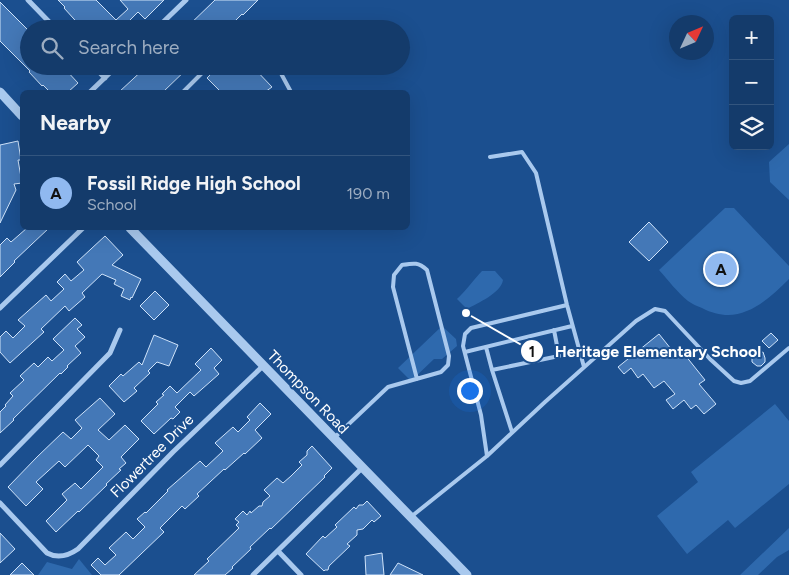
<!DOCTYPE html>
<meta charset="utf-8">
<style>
body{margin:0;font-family:Figtree,sans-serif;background:#214673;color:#f1f3f6}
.controls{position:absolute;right:15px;top:15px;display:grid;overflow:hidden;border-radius:8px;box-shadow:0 5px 20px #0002}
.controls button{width:45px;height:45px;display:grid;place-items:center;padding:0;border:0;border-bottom:1px solid #33557e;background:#143b6b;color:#f1f3f6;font:25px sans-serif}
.compass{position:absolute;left:669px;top:15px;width:45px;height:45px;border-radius:50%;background:#143b6b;box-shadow:0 5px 20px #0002;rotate:46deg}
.you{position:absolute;left:469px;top:390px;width:18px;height:18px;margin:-12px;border:4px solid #fff;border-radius:50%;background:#1a73e8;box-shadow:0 0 0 8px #1a73e833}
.badge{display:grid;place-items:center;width:32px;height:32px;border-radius:50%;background:#90b9f0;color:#111;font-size:16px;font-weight:700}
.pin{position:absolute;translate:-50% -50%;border:2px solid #fff;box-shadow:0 1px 5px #0006}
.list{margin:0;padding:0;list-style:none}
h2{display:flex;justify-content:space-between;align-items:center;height:65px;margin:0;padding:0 20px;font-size:21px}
h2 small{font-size:16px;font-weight:400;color:#9dadc1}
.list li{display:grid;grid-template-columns:32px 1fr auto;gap:15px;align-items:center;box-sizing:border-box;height:75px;padding:0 20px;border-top:1px solid #33557e}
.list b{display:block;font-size:19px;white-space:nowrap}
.list p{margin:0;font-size:16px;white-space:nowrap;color:#9dadc1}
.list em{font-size:16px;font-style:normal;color:#9dadc1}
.icon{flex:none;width:28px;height:28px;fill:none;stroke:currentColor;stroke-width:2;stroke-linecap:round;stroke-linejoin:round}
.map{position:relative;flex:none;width:789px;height:575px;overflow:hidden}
.search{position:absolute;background:#143b6b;box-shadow:0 5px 20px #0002;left:20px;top:20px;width:390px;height:55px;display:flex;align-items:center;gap:12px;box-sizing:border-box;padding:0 18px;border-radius:28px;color:#9dadc1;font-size:19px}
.panel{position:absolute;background:#143b6b;box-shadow:0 5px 20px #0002;left:20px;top:90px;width:390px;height:140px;border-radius:8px}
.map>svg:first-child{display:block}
</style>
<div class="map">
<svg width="789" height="575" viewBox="0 0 789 575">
<rect width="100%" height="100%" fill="#1b4f8f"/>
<path fill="#2e69ad" d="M789 144V200L770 182 769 162Z
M725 208H734L789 266V279C764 304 738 327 702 308 697 306 692 304 688 301 677 292 668 280 659 270Z
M482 271H495L503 280C501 293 478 303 467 309L457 299C467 290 473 280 482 271Z
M442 326 456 339 457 346 442 359H434L411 381 398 368Z
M775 404 789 421V484L735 528 728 520 687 554 657 516 698 482 691 472Z
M789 528V550L777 557 758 575H740Z
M79 559 92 575H38L47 562 72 569Z"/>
<path fill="#4478b7" stroke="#cfe3fa" d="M58 0H96L116 20 128 9 120 0H164L145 19 138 12 123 27 125 29H83L64 8 65 7Z
M215 0H258L243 15 242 14 227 29H185Z
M0 2 29 31V66H60L64 70 65 69 78 83 68 92H50L43 85 42 86 29 72 30 71 0 41Z
M147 66H190L163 92H119Z
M219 66H252L272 87 265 92H221L207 78Z
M18 141 21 160H18L22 183 14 184 16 190 0 223V145Z
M649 222 668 242 649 261 629 242Z
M27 228H49L14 261 15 262 0 277V245L7 238 11 242Z
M105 236 123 255 112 265 141 279 132 298 131 297 130 300 121 296 124 289 114 284 116 280 102 274 82 293 85 297 69 311 65 306 41 329 44 332 10 363 0 352V337L6 331 13 338 25 326 18 320 46 295 51 301 64 289 57 282 65 274 71 281 84 270 77 262Z
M155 291 169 305 154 320 140 306Z
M75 318 82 325 77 329 85 337 75 346 81 353 67 366 68 367 61 374 60 373 13 419 14 420 0 433V412L6 406 5 405 13 396 10 393 24 380 20 376 34 363 38 367 48 357 52 361 64 350 53 339Z
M771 333 778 340 769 348 762 341Z
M659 334 675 354 681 350 705 380 699 384 716 404 704 414 696 405 691 409 684 400 673 409 666 400 675 394 664 381 654 388 643 374 638 378 631 368 624 374 618 367Z
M154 335 178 345 169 366 157 362 148 371 150 373 134 388 137 391 124 402 109 386 121 374 123 376 139 362 142 365Z
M211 348 222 360 214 368 219 374 194 396 190 392 175 407 180 412 173 419 171 418 154 434 141 421 158 404 156 402 164 395 162 394 170 386 177 393 201 370 195 364Z
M763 352 765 358V362L761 366H757L752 362V358L755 354Z
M100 398 115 414 98 430 109 440 125 425 139 439 121 457 126 463 119 469 121 470 106 484 107 485 79 512 78 511 56 532 46 521 67 500 62 494 75 483 81 489 103 467 96 460 99 456 88 445 65 467 59 461 36 482 43 489 26 506 8 487 37 457 63 432 71 439 82 428 75 420Z
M260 403 271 414 255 430 262 438 245 454 244 453 225 470 224 469 197 494 199 496 185 509 182 506 160 528 164 532 119 575H101L91 565 98 558 105 565 116 555 109 548 126 532 133 539 145 527 137 519 145 512 146 513 168 491 167 490 200 461 206 467 223 451 215 443 233 427 238 432 250 420 247 417Z
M312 446 332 468 324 476 325 477 271 529 270 528 250 547 251 549 232 567 233 568 225 575H194L209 561 207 559 239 528 236 525 239 522 235 519 243 511 247 515 250 511 251 513 259 506H262L263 502 270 496 264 490 277 478 283 483 291 476 302 465 299 462 307 455V451Z
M367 501 381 516 374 522 372 520 363 529 357 530V535L347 544 350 546 329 566 328 570H325L324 571 306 554 323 536 325 538 337 527 335 525 354 507 356 509 359 505H363Z
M0 533 15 549 0 563Z
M382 553 384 575H366L365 556Z
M22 563 34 575H10Z
M398 563 423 575H390Z"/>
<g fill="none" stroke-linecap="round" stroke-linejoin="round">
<path stroke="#a9c9ee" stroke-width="4" d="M277 66 291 92H290
M183 92 209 66
M490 157 522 152 536 173 567 305 584 367
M486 347 492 370 512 432
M465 352 572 326
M492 370 559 356 554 330
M334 438 388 387 441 372 448 365 449 356 427 270C418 262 414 263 402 265L394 275 393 287 417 379
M487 456 481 415 463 346 465 334 471 328 567 305
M412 516 487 456 545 402 636 321 655 309 665 311 710 359 734 381 741 383 750 381 789 348"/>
<path stroke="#a9c9ee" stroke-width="5" d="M28 0 56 29
M156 29 186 0
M93 66 105 78
M90 92 117 66
M0 308 83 228
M0 465 110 353 120 330
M0 503 47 553C58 559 68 556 78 549L173 452 264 365
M278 551 301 575
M253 575 362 468"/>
<path stroke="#a9c9ee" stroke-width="9" d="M0 92 22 116
M130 228 467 575"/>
</g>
<g text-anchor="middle" stroke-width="4" stroke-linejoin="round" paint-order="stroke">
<g font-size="15" fill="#fff" stroke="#1b4f8f">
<text transform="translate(308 392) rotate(46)" y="5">Thompson Road</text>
<text transform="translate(152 456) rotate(-45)" y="5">Flowertree Drive</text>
</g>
</g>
<path fill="none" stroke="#fff" stroke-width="2" d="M466 313L532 351"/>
<g fill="#fff" stroke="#1b4f8f" stroke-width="2">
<circle cx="466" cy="313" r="5"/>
<circle cx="532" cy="351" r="12"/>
</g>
<g font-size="15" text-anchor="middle" font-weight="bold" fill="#111">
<text x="532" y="357">1</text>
</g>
<g font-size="16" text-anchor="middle" font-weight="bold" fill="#fff" stroke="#1b4f8f" stroke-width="4" stroke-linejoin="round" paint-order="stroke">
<text x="658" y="357">Heritage Elementary School</text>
</g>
</svg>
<div class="controls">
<button>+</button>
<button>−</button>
<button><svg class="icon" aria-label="layers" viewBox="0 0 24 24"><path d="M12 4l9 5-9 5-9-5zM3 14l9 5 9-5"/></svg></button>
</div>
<svg class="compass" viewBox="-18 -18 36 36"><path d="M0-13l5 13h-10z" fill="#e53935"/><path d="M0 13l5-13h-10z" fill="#9dadc1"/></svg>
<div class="you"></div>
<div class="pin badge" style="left:721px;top:269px">A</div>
<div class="search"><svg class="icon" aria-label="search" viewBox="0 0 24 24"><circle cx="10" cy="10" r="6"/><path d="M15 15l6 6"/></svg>Search here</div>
<section class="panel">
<h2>Nearby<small></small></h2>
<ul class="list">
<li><span class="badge">A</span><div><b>Fossil Ridge High School</b><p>School</p></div><em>190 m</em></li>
</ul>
</section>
</div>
